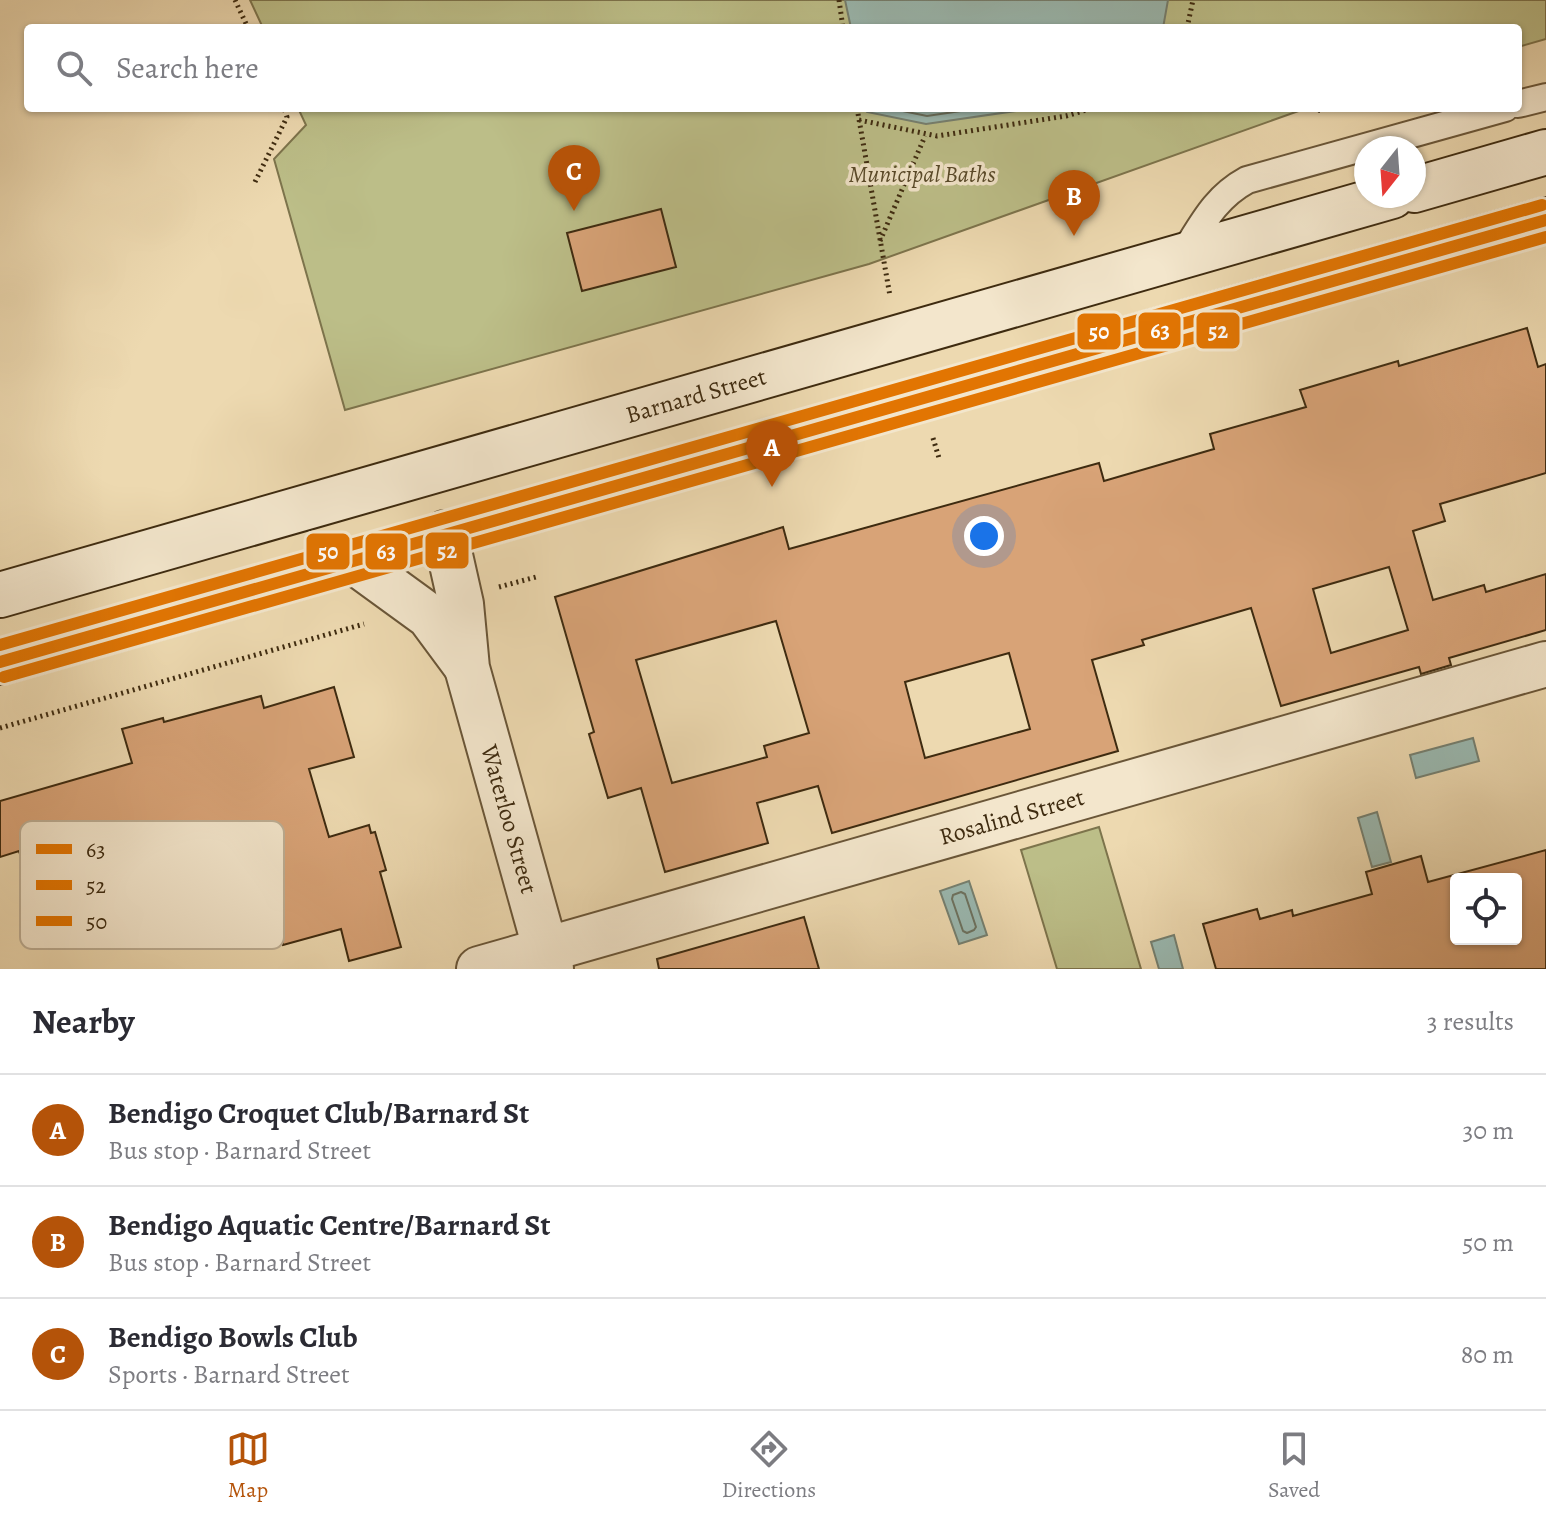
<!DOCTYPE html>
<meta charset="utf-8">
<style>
body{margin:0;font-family:Alegreya,serif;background:#f2f2f3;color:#2b2b33}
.controls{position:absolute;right:24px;bottom:24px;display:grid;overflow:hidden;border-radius:8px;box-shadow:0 2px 6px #0004}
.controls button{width:72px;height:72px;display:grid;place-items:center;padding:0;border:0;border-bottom:2px solid #e1e1e2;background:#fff;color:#2b2b33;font:40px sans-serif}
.compass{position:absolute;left:1354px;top:136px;width:72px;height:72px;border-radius:50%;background:#fff;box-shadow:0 2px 6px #0004;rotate:197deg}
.you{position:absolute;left:984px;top:536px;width:28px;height:28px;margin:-20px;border:6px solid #fff;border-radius:50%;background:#1a73e8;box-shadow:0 0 0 12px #1a73e833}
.badge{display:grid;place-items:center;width:52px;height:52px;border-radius:50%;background:#b45309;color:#fff;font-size:26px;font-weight:700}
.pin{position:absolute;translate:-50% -66px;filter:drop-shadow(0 2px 4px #0008)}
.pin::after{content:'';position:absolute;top:42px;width:28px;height:24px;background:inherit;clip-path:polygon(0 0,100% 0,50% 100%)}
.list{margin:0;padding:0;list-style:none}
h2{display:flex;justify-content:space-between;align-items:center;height:104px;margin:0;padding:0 32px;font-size:34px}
h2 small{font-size:26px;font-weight:400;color:#7c7c81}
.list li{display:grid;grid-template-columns:52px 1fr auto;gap:24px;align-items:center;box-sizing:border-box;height:112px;padding:0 32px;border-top:2px solid #e1e1e2}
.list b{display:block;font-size:30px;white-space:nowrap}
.list p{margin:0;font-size:26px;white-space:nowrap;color:#7c7c81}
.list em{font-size:26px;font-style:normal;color:#7c7c81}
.icon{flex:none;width:44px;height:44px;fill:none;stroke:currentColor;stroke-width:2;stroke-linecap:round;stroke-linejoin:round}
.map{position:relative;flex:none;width:1546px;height:969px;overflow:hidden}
.search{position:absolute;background:#fff;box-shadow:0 2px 6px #0004;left:24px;right:24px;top:24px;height:88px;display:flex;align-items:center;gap:20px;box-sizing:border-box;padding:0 28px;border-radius:8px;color:#7c7c81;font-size:30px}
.sheet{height:440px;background:#fff}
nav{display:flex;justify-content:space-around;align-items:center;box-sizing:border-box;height:112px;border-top:2px solid #e1e1e2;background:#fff;font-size:22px;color:#7c7c81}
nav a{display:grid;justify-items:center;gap:4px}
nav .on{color:#b45309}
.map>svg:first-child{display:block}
</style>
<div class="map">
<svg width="1546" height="969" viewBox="0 0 1546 969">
<rect width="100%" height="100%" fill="#edd9b0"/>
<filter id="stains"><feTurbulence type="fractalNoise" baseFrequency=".0025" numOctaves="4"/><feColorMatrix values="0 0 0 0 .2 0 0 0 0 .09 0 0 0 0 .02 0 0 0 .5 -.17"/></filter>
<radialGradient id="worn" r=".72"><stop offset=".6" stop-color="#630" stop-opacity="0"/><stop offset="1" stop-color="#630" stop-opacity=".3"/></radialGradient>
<path fill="#bcbe88" stroke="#7d744c" stroke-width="2" d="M250 0H1546V39L1518 47V28H263Z
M298 108H1307L869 264 345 410 274 159 306 125Z
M1099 827 1141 969H1057L1021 850Z"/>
<path fill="#9ab9b1" stroke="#758071" stroke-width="2" d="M845 0H1168L1163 28H851Z
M866 108H1036L926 124 867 112Z
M1473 738 1479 761 1416 778 1410 755Z
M1377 812 1391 862 1372 867 1358 818Z
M969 881 987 935 959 944 940 891Z
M1174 935 1183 969H1159L1151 942Z"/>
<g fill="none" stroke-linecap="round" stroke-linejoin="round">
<path stroke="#6c7260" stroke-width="2" d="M888 108 927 116 981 108
M961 892 965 894 976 927 974 930 967 933 963 931 952 899 953 895Z"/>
</g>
<path fill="#d8a377" stroke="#3e2b10" stroke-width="2" fill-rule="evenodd" d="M661 209 676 267 582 291 567 233Z
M1527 328 1538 367 1546 364V473L1440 504 1445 521 1413 531 1433 600 1484 585 1486 592 1546 574V630L1449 658 1451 665 1421 674 1419 667 1281 706 1251 608 1142 640 1144 645 1092 660 1118 751 832 833 818 786 757 803 768 843 665 872 641 788 608 798 589 734 594 732 555 597 783 527 789 549 1099 463 1104 481 1214 449 1210 434 1306 407 1300 390 1398 361 1399 366ZM1389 567 1408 630 1331 653 1313 589ZM776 621 809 733 764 746 767 757 672 783 636 660ZM1009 653 1030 729 925 758 905 682Z
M334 687 354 757 309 769 329 837 369 825 371 833 375 832 386 870 380 872 401 947 349 961 341 929 283 945 266 886 174 910 165 875 91 896 94 905 41 922 19 851 0 857V801L132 763 122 729 163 718 164 722 261 696 264 708Z
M1546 850V969H1216L1203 924 1257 909 1260 919 1292 910 1293 916 1372 894 1366 872 1421 856 1428 882ZM1456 879H1516V939H1456Z
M804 917 819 969H659L657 959Z"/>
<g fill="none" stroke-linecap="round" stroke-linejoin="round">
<defs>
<path id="service" d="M1518 104 1546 97
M1182 256C1202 225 1214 198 1247 180L1505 108"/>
<g id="minor">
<path id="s1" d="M445 533 461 604 467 668 551 969"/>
<path d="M352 560 429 616 466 666"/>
<path id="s2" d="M479 969 1546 664"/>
</g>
<g id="secondary">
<path d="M1414 190 1546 152"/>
<path id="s3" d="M0 595 1392 196"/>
<path d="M0 662 1546 220"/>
</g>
</defs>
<use href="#service" stroke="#6a5638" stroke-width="30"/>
<use href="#minor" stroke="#6a5638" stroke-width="48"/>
<use href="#secondary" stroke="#3e2b10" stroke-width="48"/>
<path stroke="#3e2b10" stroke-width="5" stroke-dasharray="2 4" stroke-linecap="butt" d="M235 0 248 28
M839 0 843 28
M1187 28 1193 0
M857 108 890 296
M1313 108 1324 112
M859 120 937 136 1066 116 1093 108
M255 182 287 117 284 108
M880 241 925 136
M933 438 939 458
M499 587 536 577
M0 728 364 624"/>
<use href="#service" stroke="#f3e6cc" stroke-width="26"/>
<use href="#minor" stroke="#f3e6cc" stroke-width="44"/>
<use href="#secondary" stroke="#f3e6cc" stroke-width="44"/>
<defs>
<path id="bus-1" d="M0 662 1546 220"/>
<path id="bus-2" d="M4 677 1546 237"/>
<path id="bus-3" d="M0 645 1542 205"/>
</defs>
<use href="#bus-1" stroke="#f3e6cc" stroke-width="18"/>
<use href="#bus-2" stroke="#f3e6cc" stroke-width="18"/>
<use href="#bus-3" stroke="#f3e6cc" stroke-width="18"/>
<use href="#bus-1" stroke="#e27502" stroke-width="12"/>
<use href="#bus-2" stroke="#e27502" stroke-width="12"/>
<use href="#bus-3" stroke="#e27502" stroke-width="12"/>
</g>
<g text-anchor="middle" stroke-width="7" stroke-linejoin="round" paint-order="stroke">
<g font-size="24" font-style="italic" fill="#574828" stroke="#f3e6cc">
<text x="922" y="182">Municipal Baths</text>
</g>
<g font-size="24" fill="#3e2b10" stroke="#f3e6cc">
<text dy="8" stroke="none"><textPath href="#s3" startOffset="724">Barnard Street</textPath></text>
<text dy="8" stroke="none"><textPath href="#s2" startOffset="554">Rosalind Street</textPath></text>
<text dy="8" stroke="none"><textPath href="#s1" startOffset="294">Waterloo Street</textPath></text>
</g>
</g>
<rect x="20" y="821" width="264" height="128" rx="12" fill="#f3e6cc" stroke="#bdae94" stroke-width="2"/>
<rect x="36" y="844" width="36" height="10" fill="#e27502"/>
<rect x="36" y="880" width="36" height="10" fill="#e27502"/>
<rect x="36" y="916" width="36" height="10" fill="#e27502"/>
<g font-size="22" fill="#3e2b10">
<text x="86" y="857">63</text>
<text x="86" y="893">52</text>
<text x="86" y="929">50</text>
</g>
<g stroke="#f3e6cc" stroke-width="3">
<rect x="1137" y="311" width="45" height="39" rx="8" fill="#e27502"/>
<rect x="1195" y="311" width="46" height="39" rx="8" fill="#e27502"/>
<rect x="1076" y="312" width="46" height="39" rx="8" fill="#e27502"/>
<rect x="424" y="531" width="46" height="39" rx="8" fill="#e27502"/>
<rect x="305" y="532" width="46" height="39" rx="8" fill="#e27502"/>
<rect x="364" y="532" width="45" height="39" rx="8" fill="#e27502"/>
</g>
<g font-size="22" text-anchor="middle" font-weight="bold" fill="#fff">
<text x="1160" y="338">63</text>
<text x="1218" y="338">52</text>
<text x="1099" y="339">50</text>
<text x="447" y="558">52</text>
<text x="328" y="559">50</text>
<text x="386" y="559">63</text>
</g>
<rect width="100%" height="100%" filter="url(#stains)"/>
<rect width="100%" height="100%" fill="url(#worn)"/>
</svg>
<div class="controls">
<button><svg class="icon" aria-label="locate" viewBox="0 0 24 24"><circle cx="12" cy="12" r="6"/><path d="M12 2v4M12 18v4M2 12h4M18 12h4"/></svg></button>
</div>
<svg class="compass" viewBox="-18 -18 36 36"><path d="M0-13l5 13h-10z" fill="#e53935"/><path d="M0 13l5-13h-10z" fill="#7c7c81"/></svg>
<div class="you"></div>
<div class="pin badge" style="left:772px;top:487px">A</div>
<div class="pin badge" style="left:1074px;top:236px">B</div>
<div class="pin badge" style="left:574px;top:211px">C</div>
<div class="search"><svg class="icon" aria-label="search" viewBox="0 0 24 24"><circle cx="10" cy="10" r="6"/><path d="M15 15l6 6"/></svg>Search here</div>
</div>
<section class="sheet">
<h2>Nearby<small>3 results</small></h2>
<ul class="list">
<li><span class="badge">A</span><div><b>Bendigo Croquet Club/Barnard St</b><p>Bus stop · Barnard Street</p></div><em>30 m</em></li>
<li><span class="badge">B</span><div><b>Bendigo Aquatic Centre/Barnard St</b><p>Bus stop · Barnard Street</p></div><em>50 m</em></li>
<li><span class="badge">C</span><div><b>Bendigo Bowls Club</b><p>Sports · Barnard Street</p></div><em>80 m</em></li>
</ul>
</section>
<nav>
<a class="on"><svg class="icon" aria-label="map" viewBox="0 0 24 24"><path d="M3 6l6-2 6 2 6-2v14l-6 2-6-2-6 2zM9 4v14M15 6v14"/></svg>Map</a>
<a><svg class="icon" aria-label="directions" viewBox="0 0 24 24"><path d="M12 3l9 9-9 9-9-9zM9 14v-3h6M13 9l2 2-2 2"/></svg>Directions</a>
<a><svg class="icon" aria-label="saved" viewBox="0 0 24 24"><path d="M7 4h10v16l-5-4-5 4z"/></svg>Saved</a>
</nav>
